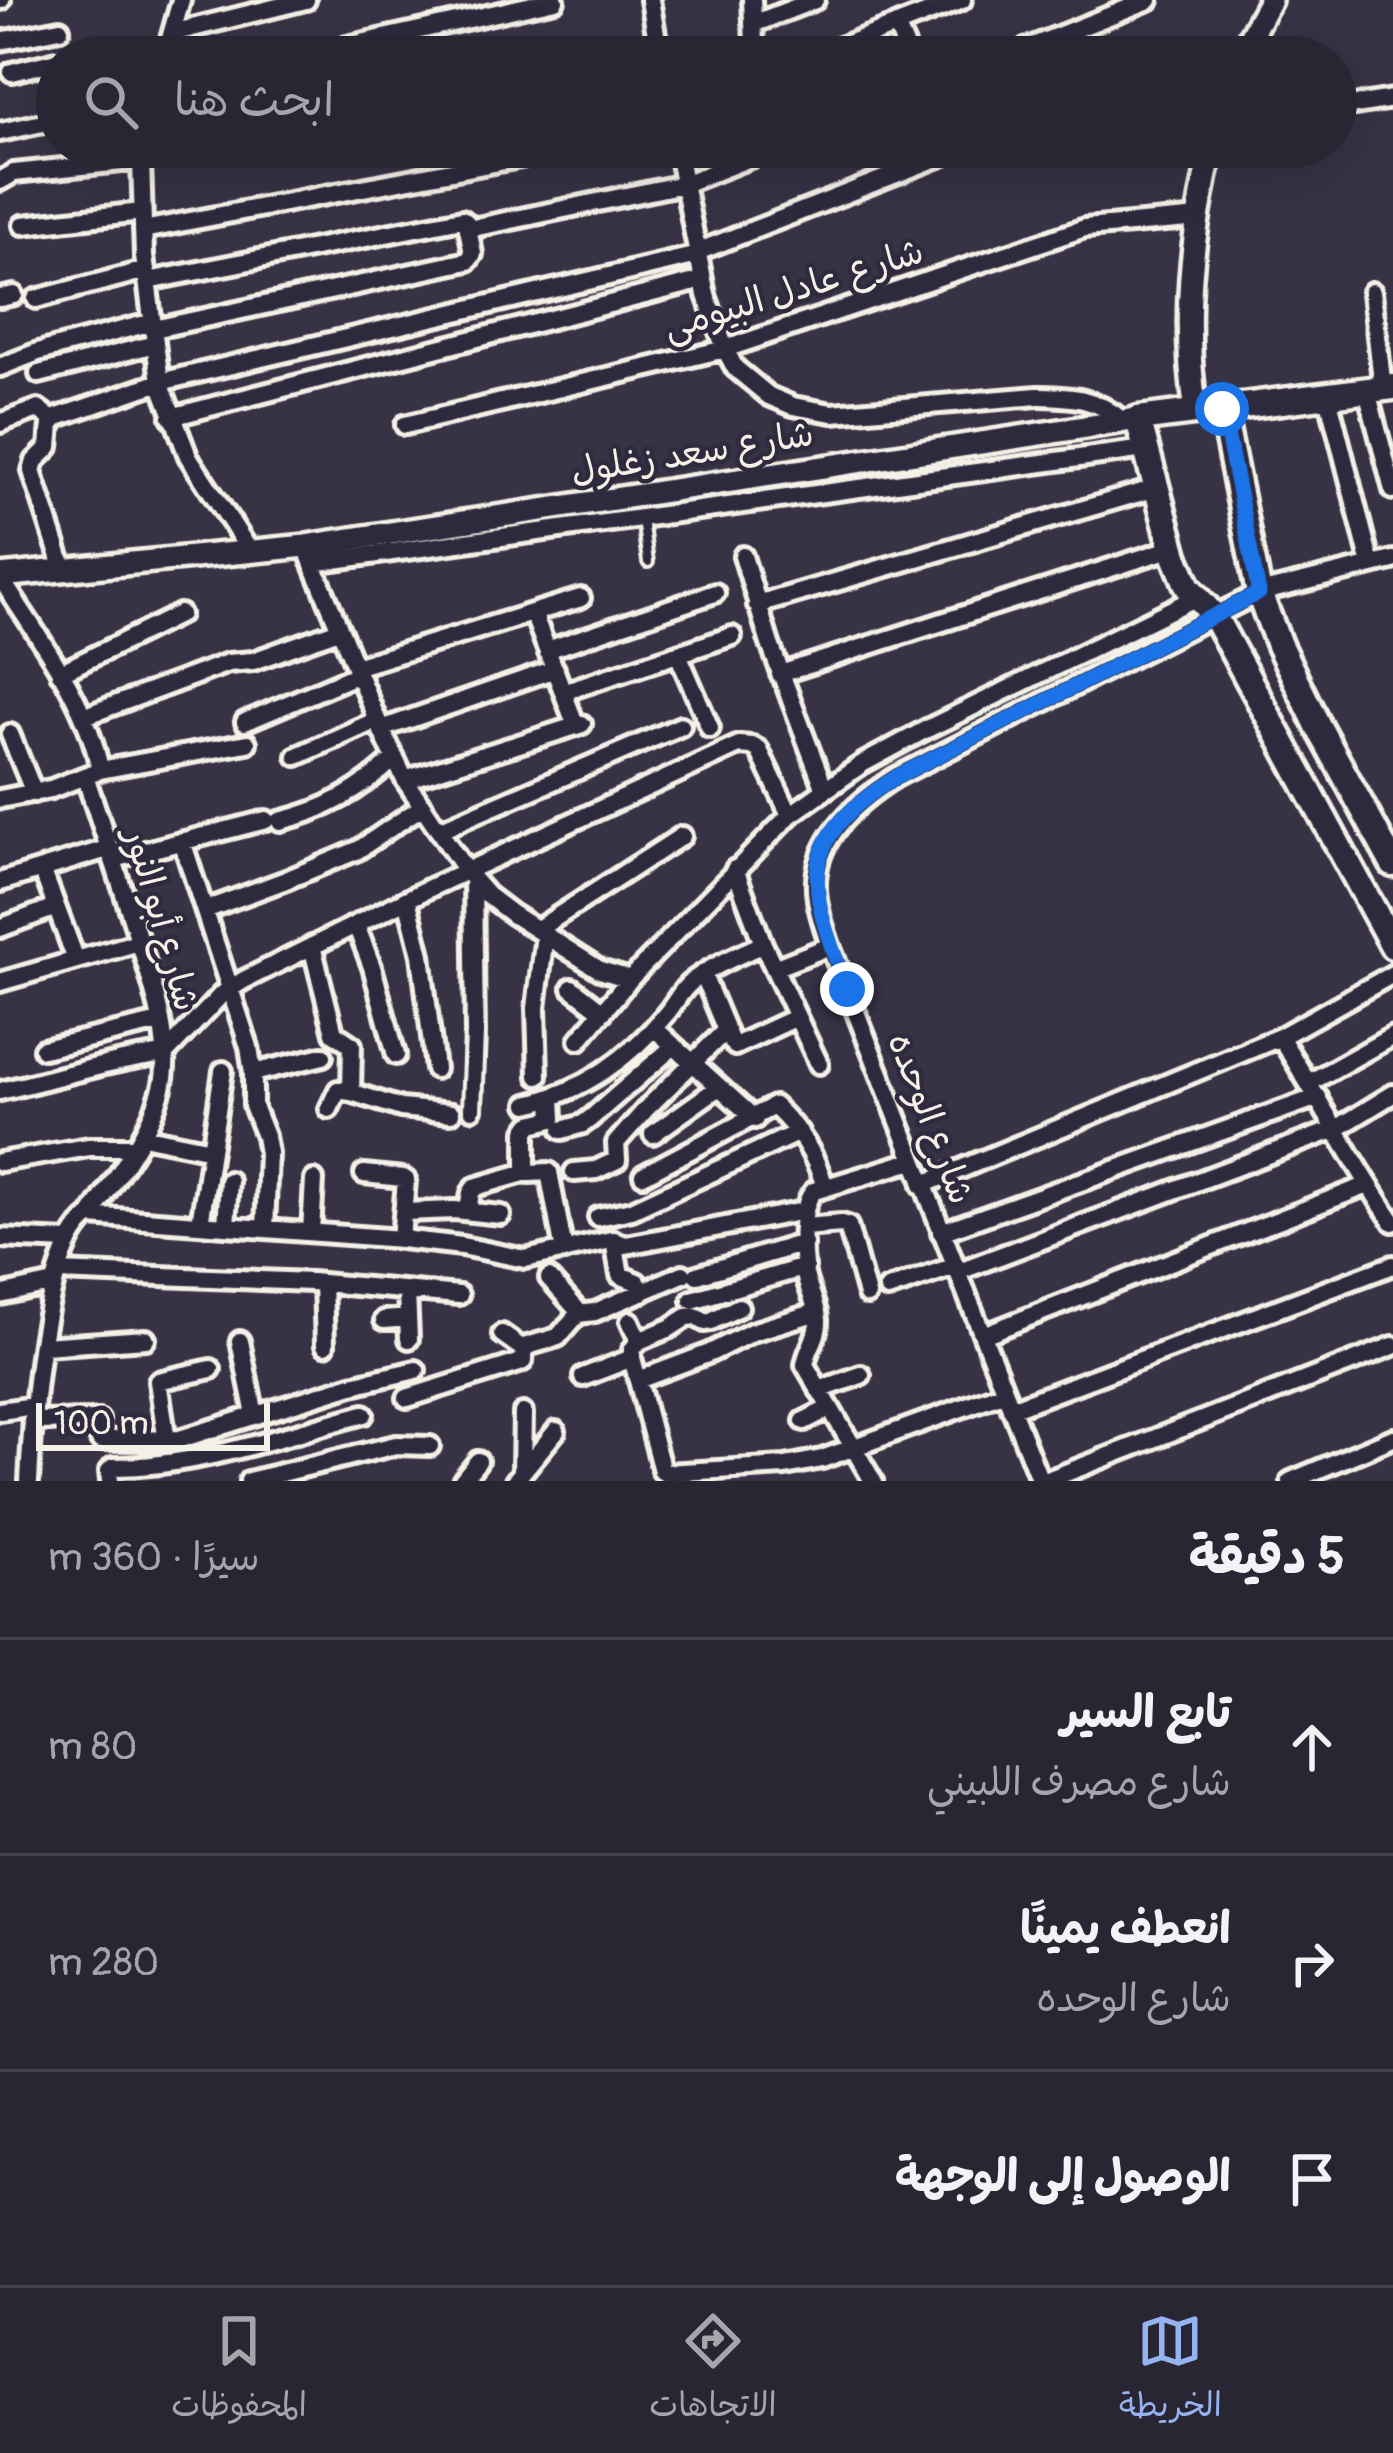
<!DOCTYPE html>
<html lang="ar">
<meta charset="utf-8">
<style>
body{margin:0;font-family:Pangolin,"Playpen Sans Arabic",sans-serif;background:#312e3b;color:#f1f3f6;direction:rtl}
.scale{position:absolute;left:36px;bottom:30px;width:234px;box-sizing:border-box;padding-left:12px;border:6px solid #f4f1e8;border-top:0;font-size:33px;line-height:42px;white-space:nowrap;color:#f4f1e8;-webkit-text-stroke:9px #2f2a3d;paint-order:stroke}
.stop{position:absolute;width:36px;height:36px;margin:-27px;border:9px solid #1a73e8;border-radius:50%;background:#fff}
.stop.end{background:#1a73e8;border-color:#fff;box-shadow:0 3px 12px #0008}
.list{margin:0;padding:0;list-style:none}
h2{display:flex;justify-content:space-between;align-items:center;height:156px;margin:0;padding:0 48px;font-size:51px}
h2 small{font-size:39px;font-weight:400;color:#a5a5ac}
.list li{display:grid;grid-template-columns:78px 1fr auto;gap:36px;align-items:center;box-sizing:border-box;height:216px;padding:0 48px;border-top:3px solid #45434e}
.list b{display:block;font-size:45px;white-space:nowrap}
.list p{margin:0;font-size:39px;white-space:nowrap;color:#a5a5ac}
.list em{font-size:39px;font-style:normal;color:#a5a5ac}
.icon{flex:none;width:66px;height:66px;fill:none;stroke:currentColor;stroke-width:2;stroke-linecap:round;stroke-linejoin:round}
.map{position:relative;flex:none;width:1393px;height:1481px;overflow:hidden;direction:ltr}
.search{position:absolute;background:#292633;box-shadow:0 12px 48px #0002;left:36px;right:36px;top:36px;height:132px;display:flex;align-items:center;gap:30px;box-sizing:border-box;padding:0 42px;border-radius:66px;color:#a5a5ac;font-size:45px}
.sheet{height:804px;background:#292633}
nav{display:flex;justify-content:space-around;align-items:center;box-sizing:border-box;height:168px;border-top:3px solid #45434e;background:#292633;font-size:33px;color:#a5a5ac}
nav a{display:grid;justify-items:center;gap:6px}
nav .on{color:#95b2f1}
.map>svg:first-child{display:block}
</style>
<div class="map">
<svg width="1393" height="1481" viewBox="0 0 1393 1481">
<rect width="100%" height="100%" fill="#373244"/>
<filter id="ink" filterUnits="userSpaceOnUse"><feTurbulence type="fractalNoise" baseFrequency=".00833" numOctaves="2"/><feDisplacementMap in="SourceGraphic" scale="24" xChannelSelector="R" yChannelSelector="G"/><feConvolveMatrix kernelMatrix="1 2 1 2 8 2 1 2 1" color-interpolation-filters="sRGB"/></filter>
<g filter="url(#ink)">
<g fill="none" stroke-linecap="round" stroke-linejoin="round">
<defs>
<path id="service" d="M642 519 648 562"/>
<path id="minor" d="M0 0H1
M650 0 660 57
M752 0 754 43
M753 24 815 0
M896 25 910 57
M172 33 306 0
M170 39 181 0
M0 41 60 29
M78 57 168 49
M298 57 555 0
M630 57 659 51
M814 57 962 0
M1005 57 1149 0
M1188 57 1206 51 1241 53
M12 72 57 61
M1336 108 1393 99
M0 132 57 120
M144 147 141 160 144 256 160 382 188 456 250 551
M677 147 706 295 725 349 735 368 769 396 793 406 832 413 1038 396C1072 397 1096 397 1123 421
M0 181 14 173 141 160 202 147
M23 225 142 212
M468 229 684 184 778 147
M143 230 577 147
M697 252 965 147
M148 281 462 219 467 223 473 254 468 261 154 329
M1372 292 1383 389
M0 298 14 295
M36 299 146 270
M0 367 38 352 153 322
M39 374 155 344
M1367 391 1393 490
M1328 396 1371 565
M171 417 703 280
M0 423 38 409 53 420
M405 425 725 349 1085 228 1200 218
M743 556 770 644 825 790
M310 557 381 729 405 780 466 871 487 895 512 914 600 970 630 979
M312 563 1145 449
M64 570 32 471 35 461 49 447 51 424 58 417 160 382 698 255
M0 577C38 638 87 699 100 770
M757 605 1156 488
M533 613 576 726
M547 650 715 593
M678 654 710 728
M355 667 581 598
M60 673 180 614
M780 674 1173 548
M563 692 732 636
M85 716 228 663 253 661 339 630
M245 722 358 674
M381 729 555 669
M10 734 34 793
M297 756 377 720
M405 780 582 724
M0 799 51 789 100 770 247 743
M280 821C326 810 360 791 395 758
M439 830 681 726
M182 841 249 1047 253 1073V1106L265 1136 268 1153 265 1229
M114 859 266 820
M42 869 76 960
M735 869 763 944 819 1064
M0 882 110 848
M407 899 421 955 435 1069
M205 910 286 880 358 850 423 806
M356 925 372 967 396 1055
M0 928 56 907
M538 929 682 836
M312 946 334 1033 352 1045 351 1092 401 1108 451 1113
M774 968 830 946
M703 975 730 1040 735 1046 797 1017
M0 982 139 942
M572 988 603 1012
M654 1028 755 1119
M1280 1037C1319 1098 1352 1162 1393 1222
M579 1040 630 979 790 815 862 764 925 730 1195 598
M43 1049 160 1022
M165 1054 222 994 244 980 434 886 739 745 752 746 759 750 790 815
M253 1073 323 1056
M538 1076 536 1008 545 934
M1309 1083 1393 1036
M0 1091C55 1079 108 1061 165 1054
M552 1098 553 1119 531 1124 526 1131V1170L529 1173 549 1172 564 1251
M528 1104C583 1091 630 1058 666 1014 674 1005 680 992 689 984 707 968 741 954 763 944
M329 1109 338 1090 351 1092
M472 1109 475 1033 473 880
M562 1130 583 1124 591 1118 674 1046
M653 1134 719 1087
M142 1136 211 1150
M0 1162 89 1147H135
M574 1172 596 1170 617 1160 616 1143 647 1108 726 1030
M364 1174 403 1178 406 1180 401 1239
M643 1175 774 1106C800 1130 815 1154 825 1187
M922 1185 1280 1037 1393 974
M468 1210 471 1193 475 1187 527 1172
M404 1212 454 1210 501 1215
M90 1216 401 1239 462 1246 525 1259 611 1240 626 1245 804 1211
M598 1217 632 1210 799 1132
M200 1224 223 1071
M226 1226 229 1181
M804 1227 841 1224 848 1226 867 1295
M311 1232 314 1180
M941 1232 1318 1097
M0 1238 70 1241
M614 1240 620 1275 637 1282 643 1292
M58 1272 311 1282 459 1295
M957 1272 1336 1129 1393 1094
M697 1275 804 1243
M549 1278 580 1313
M323 1283 325 1345
M888 1289 955 1266
M407 1292 409 1339
M0 1295 54 1283
M692 1300 805 1267
M384 1320 408 1318
M630 1321 639 1341 632 1350V1358L662 1471 665 1473 785 1466 822 1459 1005 1392
M502 1334 523 1349
M983 1335 1368 1185
M240 1341 255 1415
M639 1341 670 1328 687 1317 695 1316 705 1322 711 1321 739 1307
M43 1346 146 1339
M583 1377 632 1358
M638 1380 710 1353 752 1332 817 1312
M819 1390 861 1375
M407 1398 519 1363 523 1361 524 1347 558 1337 578 1314 595 1312 683 1274
M1011 1409 1393 1265
M0 1411 34 1406
M32 1421 99 1420 100 1440 180 1439 352 1385 416 1370
M804 1421 830 1408
M167 1441 158 1381 211 1369
M522 1472 523 1413
M29 1481C32 1423 42 1249 90 1216 117 1176 149 1135 162 1088 174 1042 150 978 137 934 120 881 103 829 85 776
M110 1481 109 1471 113 1467C198 1467 282 1436 364 1414
M249 1481 396 1445 430 1446
M462 1481 478 1461
M515 1481 556 1431
M873 1481 805 1365C807 1349 819 1337 818 1320 817 1304 808 1290 805 1274 802 1253 799 1206 814 1191L912 1161
M1040 1481 830 946C825 930 819 915 817 899 808 844 854 803 896 777L1259 593 1393 560
M1045 1481 1393 1346
M1291 1481 1393 1438"/>
<path id="tertiary" d="M1239 57 1270 0
M1196 412C1182 318 1191 239 1212 147
M0 576 306 546 1138 419"/>
<path id="secondary" d="M1393 387 1138 419 1175 556 1188 587 1214 616 1393 946
M1222 409 1259 593 1279 645 1318 726 1393 864"/>
</defs>
<use href="#service" stroke="#f4f1e8" stroke-width="16"/>
<use href="#minor" stroke="#f4f1e8" stroke-width="26"/>
<use href="#tertiary" stroke="#f4f1e8" stroke-width="30"/>
<use href="#secondary" stroke="#f4f1e8" stroke-width="33"/>
<use href="#service" stroke="#2f2a3d" stroke-width="8"/>
<use href="#minor" stroke="#2f2a3d" stroke-width="16"/>
<use href="#tertiary" stroke="#2f2a3d" stroke-width="21"/>
<use href="#secondary" stroke="#2f2a3d" stroke-width="24"/>
</g>
</g>
<g fill="none" stroke-linecap="round" stroke-linejoin="round" filter="url(#ink)">
<path stroke="#1a73e8" stroke-width="15" d="M847 989C809 887 791 843 896 777L1259 593 1222 409"/>
</g>
<g text-anchor="middle" stroke-width="9" stroke-linejoin="round" paint-order="stroke">
<g font-size="36" fill="#f4f1e8" stroke="#2f2a3d">
<text transform="translate(793 288) rotate(-17)" y="13">شارع عادل البيومى</text>
<text transform="translate(692 451) rotate(-9)" y="13">شارع سعد زغلول</text>
<text transform="translate(163 919) rotate(74)" y="13">شارع أبو النور</text>
<text transform="translate(932 1118) rotate(69)" y="13">شارع الوحده</text>
</g>
</g>
</svg>
<div class="scale">100 m</div>
<div class="stop" style="left:1222px;top:409px"></div>
<div class="stop end" style="left:847px;top:989px"></div>
<div class="search"><svg class="icon" aria-label="search" viewBox="0 0 24 24"><circle cx="10" cy="10" r="6"/><path d="M15 15l6 6"/></svg>ابحث هنا</div>
</div>
<section class="sheet">
<h2>5 دقيقة<small>سيرًا · 360 m</small></h2>
<ul class="list">
<li><svg class="icon" aria-label="ahead" viewBox="0 0 24 24"><path d="M12 20V5M6 11l6-6 6 6"/></svg><div><b>تابع السير</b><p>شارع مصرف اللبيني</p></div><em>80 m</em></li>
<li><svg class="icon" aria-label="right" viewBox="0 0 24 24"><path d="M7 20v-9h11M14 6l5 5-5 5"/></svg><div><b>انعطف يمينًا</b><p>شارع الوحده</p></div><em>280 m</em></li>
<li><svg class="icon" aria-label="arrive" viewBox="0 0 24 24"><path d="M6 21V4h12l-3 4 3 4H6"/></svg><div><b>الوصول إلى الوجهة</b></div></li>
</ul>
</section>
<nav>
<a class="on"><svg class="icon" aria-label="map" viewBox="0 0 24 24"><path d="M3 6l6-2 6 2 6-2v14l-6 2-6-2-6 2zM9 4v14M15 6v14"/></svg>الخريطة</a>
<a><svg class="icon" aria-label="directions" viewBox="0 0 24 24"><path d="M12 3l9 9-9 9-9-9zM9 14v-3h6M13 9l2 2-2 2"/></svg>الاتجاهات</a>
<a><svg class="icon" aria-label="saved" viewBox="0 0 24 24"><path d="M7 4h10v16l-5-4-5 4z"/></svg>المحفوظات</a>
</nav>
